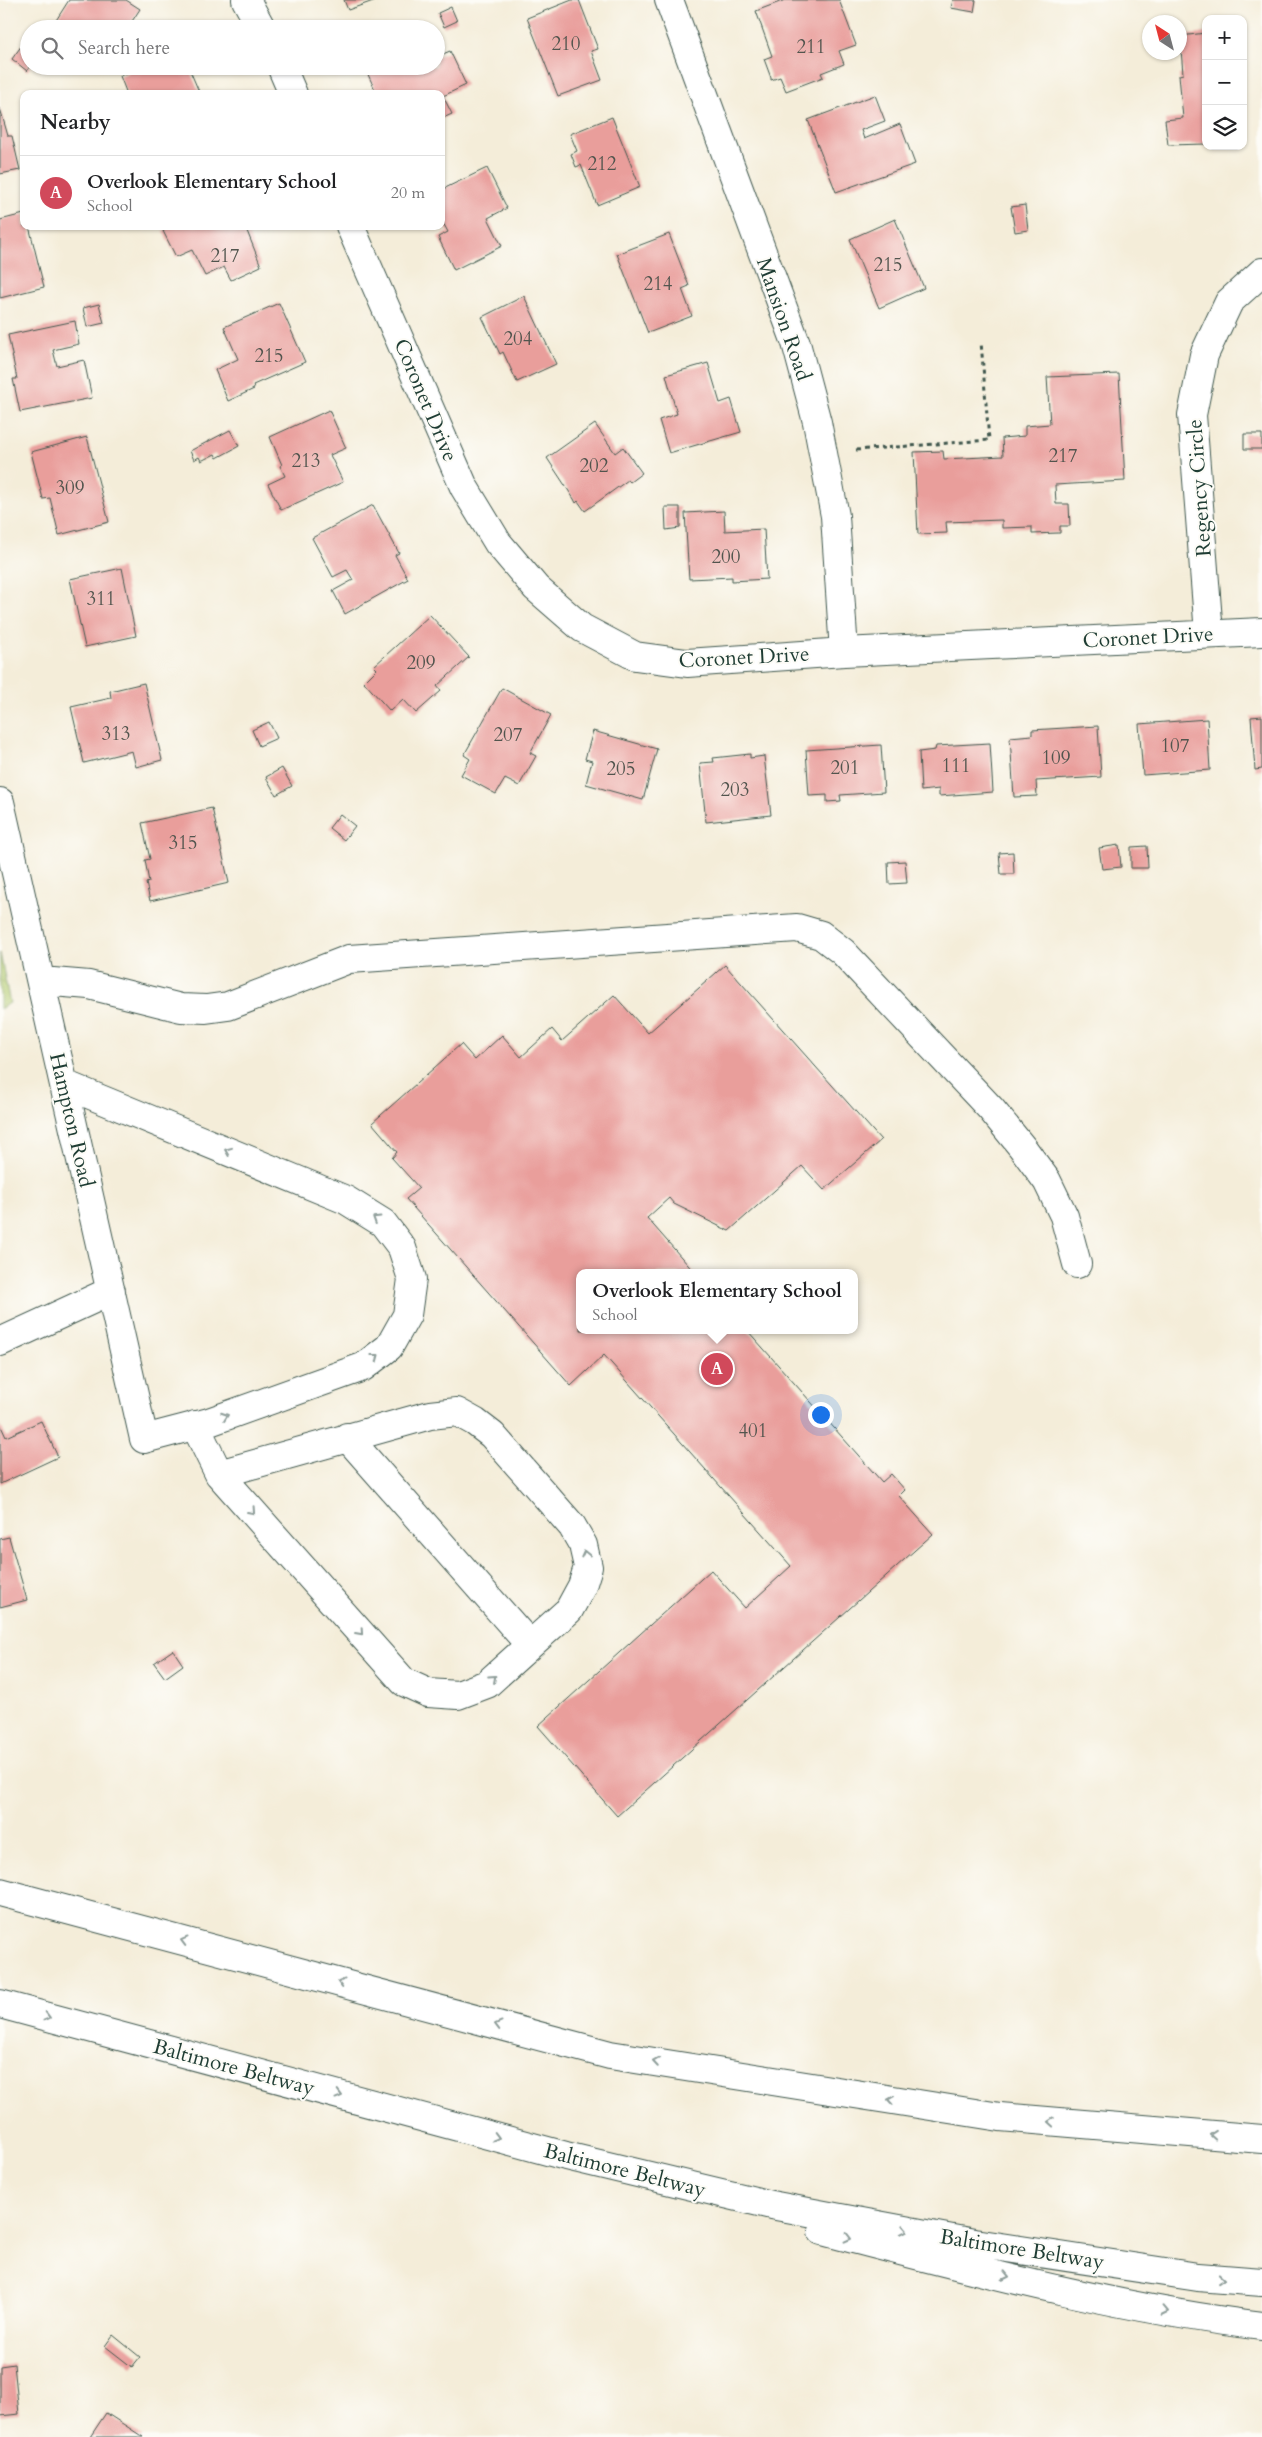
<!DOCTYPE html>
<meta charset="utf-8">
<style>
body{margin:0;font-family:Cardo,serif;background:#f6f6f6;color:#202124}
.controls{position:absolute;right:15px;top:15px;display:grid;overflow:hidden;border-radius:10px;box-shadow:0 1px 4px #0004}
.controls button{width:45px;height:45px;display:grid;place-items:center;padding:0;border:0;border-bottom:1px solid #e0e0e0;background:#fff;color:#202124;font:25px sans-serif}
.compass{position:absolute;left:1142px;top:15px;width:45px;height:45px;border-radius:50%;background:#fff;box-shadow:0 1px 4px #0004;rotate:324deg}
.you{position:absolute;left:820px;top:1414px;width:18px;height:18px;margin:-12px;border:4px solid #fff;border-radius:50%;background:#1a73e8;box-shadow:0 0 0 8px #1a73e833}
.badge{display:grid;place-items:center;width:32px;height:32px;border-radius:50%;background:#d1495b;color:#fff;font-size:16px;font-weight:700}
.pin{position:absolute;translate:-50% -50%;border:2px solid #fff;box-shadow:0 1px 5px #0006}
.popup{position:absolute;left:576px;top:1269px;width:282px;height:65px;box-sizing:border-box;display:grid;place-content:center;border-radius:10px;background:#fff;filter:drop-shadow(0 1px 4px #0005);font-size:16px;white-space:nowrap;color:#757577}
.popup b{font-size:19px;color:#202124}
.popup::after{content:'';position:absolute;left:50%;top:100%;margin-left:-10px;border:10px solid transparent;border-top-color:#fff}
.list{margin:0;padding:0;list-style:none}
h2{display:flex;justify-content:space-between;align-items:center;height:65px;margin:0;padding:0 20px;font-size:21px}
h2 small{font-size:16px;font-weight:400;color:#757577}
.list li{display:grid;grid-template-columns:32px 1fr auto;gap:15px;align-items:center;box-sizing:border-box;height:75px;padding:0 20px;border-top:1px solid #e0e0e0}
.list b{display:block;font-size:19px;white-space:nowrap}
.list p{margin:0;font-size:16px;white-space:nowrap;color:#757577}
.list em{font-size:16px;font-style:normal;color:#757577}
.icon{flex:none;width:28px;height:28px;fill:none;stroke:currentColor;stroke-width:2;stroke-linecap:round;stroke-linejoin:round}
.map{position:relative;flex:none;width:1262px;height:2437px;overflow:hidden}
.search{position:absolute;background:#fff;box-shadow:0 1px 4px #0004;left:20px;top:20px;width:425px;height:55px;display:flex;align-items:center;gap:12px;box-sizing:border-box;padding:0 18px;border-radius:28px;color:#757577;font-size:19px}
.panel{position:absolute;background:#fff;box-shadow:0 1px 4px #0004;left:20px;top:90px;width:425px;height:140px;border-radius:10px}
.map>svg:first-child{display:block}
</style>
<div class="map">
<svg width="1262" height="2437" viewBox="0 0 1262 2437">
<defs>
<pattern id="park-tufts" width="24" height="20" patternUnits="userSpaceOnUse" patternTransform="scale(1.25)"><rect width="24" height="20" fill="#b1c96e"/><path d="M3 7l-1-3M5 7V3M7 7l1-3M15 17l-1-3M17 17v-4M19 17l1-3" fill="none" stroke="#8fa45b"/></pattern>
</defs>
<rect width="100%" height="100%" fill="#fdfcf7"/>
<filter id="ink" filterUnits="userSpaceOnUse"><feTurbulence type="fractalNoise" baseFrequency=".02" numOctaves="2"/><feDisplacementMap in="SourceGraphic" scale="10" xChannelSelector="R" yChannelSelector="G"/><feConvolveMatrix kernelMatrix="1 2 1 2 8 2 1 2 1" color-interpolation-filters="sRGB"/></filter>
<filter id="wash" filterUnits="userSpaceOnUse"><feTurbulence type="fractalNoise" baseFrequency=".0096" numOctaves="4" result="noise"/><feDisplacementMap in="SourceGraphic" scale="20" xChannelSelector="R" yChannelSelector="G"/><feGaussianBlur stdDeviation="1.12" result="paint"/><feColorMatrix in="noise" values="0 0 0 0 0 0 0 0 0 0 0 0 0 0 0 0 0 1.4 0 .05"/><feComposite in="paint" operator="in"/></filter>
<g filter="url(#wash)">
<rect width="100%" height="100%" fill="#f4edd9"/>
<path fill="url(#park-tufts)" stroke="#688351" d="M0 953 10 1003 0 1009Z"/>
<g id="blocks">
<path fill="#e99e9b" d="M69 0H126L140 9 127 29H66L55 22Z
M344 0H376L348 10Z
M572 0H579L598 49 591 51 602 80 558 96 527 18Z
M785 0H839L856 45 839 51 844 64 821 73 823 77 786 91 780 77 771 80V78L764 59 772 56 756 11Z
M953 0H976L974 12 951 8Z
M451 7 457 21 444 27 438 13Z
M1206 33V144L1168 145 1165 120 1183 118 1179 75 1183 74 1180 36Z
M22 45 29 50V66H31L27 71 12 59Z
M450 51 466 85 443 96 452 114 441 119V94H377L365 68 436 66V57Z
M142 66H188L200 94H127L120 76Z
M875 95 885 121 861 130 864 139 900 124 915 164 836 192 808 120Z
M0 108 8 136H12L20 170 0 174Z
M612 117 640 187 597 205 581 165 576 167 571 154 577 151 570 134Z
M487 168 507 208 488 218 502 246 454 270 438 237 448 232 441 219V190Z
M1025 205 1028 230 1015 232 1011 207Z
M24 214V226H29L44 287 0 298V220Z
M895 219 924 288 879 308 850 239Z
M172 226H245L261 266 231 280 224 267 205 276 192 250 176 257 163 231Z
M669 234 689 286 682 289 692 316 648 333 617 254Z
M524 296 556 364 517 382 503 352 500 354 482 317Z
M279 303 305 362 253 385 254 389 228 401 215 370 238 359 224 327Z
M99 304 104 323 87 327 83 308Z
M75 321 79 344 53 350 57 366 84 360 92 398 20 412 13 379H17L8 335Z
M708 363 720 403 731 399 741 432 669 453 659 420 677 414 666 375Z
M1119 374 1125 481 1055 485 1056 504H1069L1070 526H1060V533H1058L1032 534V527L1002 528V520L946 522 947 533 918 534 914 452 943 451 944 459 1003 456 1002 438 1025 436V426L1050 424 1047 377Z
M329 410 346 448 330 455 343 482 281 510 268 484 285 476 280 466 282 465 270 437Z
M595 424 615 453 623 447 642 473 630 482 628 480 585 511 578 501 576 503 574 499 547 458Z
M230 430 239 446 217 458 215 454 201 461 199 457 194 460 190 451Z
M1244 434H1262V449H1244Z
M87 437 109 522 59 535 50 498 43 499 31 452Z
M373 505 399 553 395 555 408 579 345 614 333 591 353 580 347 570 333 577 312 538Z
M665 507H680V528L666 530Z
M724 511 725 531 764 529 767 579 732 581V577L689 579 685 513Z
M122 568 136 636 85 647 70 579Z
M430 615 469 657 437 686 441 691 416 713 403 699 390 711 364 682 377 669 374 666Z
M144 683 162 760 136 767 132 751 84 763 71 707 111 698 110 691Z
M502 688 551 715 530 753 536 756 519 786 505 779 496 794 461 775 470 759 464 755Z
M1262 716V769L1255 770 1251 717Z
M1207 719 1210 770 1143 775 1139 724Z
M269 722 277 738 259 746 252 730Z
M1098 726 1101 777 1036 781 1037 796 1014 797 1010 737 1032 735V730Z
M593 731 657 749 643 800 586 784 592 761 585 759Z
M990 743 993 792 939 796V789L921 791 919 752 935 750 936 746Z
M881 745 884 792 840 795 841 801 827 802V795L809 796 806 750Z
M750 754V758L764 756 771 815 706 822 700 763 714 762 713 758Z
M282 768 292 786 276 795 266 777Z
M212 808 229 883 150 901 146 883 149 882 145 860 150 859 142 823Z
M340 814 355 826 344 840 329 828Z
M1119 845 1121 867 1102 869 1099 848Z
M1147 846 1148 868H1131V847Z
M1013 852 1014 874H1001L999 853Z
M905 861 907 883 889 884 888 862Z
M725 965 881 1140 824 1190 802 1166 729 1231 674 1204 669 1198 647 1218 695 1273H580V1330H747L882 1482 891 1474 905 1490 899 1496 933 1534 617 1816 538 1726 711 1570 745 1608 791 1566 604 1355 571 1386 406 1199 419 1188 392 1158 397 1152 372 1123 461 1044 475 1060 502 1035 521 1057 552 1029 562 1041 614 995 648 1033Z
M41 1421 58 1457 0 1484V1424L6 1437Z
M9 1537 27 1600 0 1607V1539Z
M173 1650 183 1665 165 1678 154 1663Z
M113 2335 140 2357 132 2367 105 2346Z
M14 2364 19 2414 0 2416V2366Z
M106 2413 143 2437H90Z"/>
</g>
</g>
<g filter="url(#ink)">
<use href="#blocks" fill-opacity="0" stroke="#3f574d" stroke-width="1"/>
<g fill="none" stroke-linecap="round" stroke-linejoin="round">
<defs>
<path id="minor" d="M246 0 262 29
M669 0 796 343 817 422 835 516 844 652
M281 66 293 94
M350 226 464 487 498 543 536 588 582 628 635 656 687 663 844 652 1262 632
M1209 634 1192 415 1204 355 1229 302 1262 272
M0 802 144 1439 209 1422 363 1367 389 1347 407 1315 412 1279 402 1248 383 1223 346 1200 64 1084
M41 981 89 985 181 1008 206 1009 228 1006 349 959 797 928 821 935 843 952 991 1109 1022 1147 1047 1181 1064 1216 1077 1264
M0 1342 111 1291
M195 1425 219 1474 404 1682 428 1693 458 1695 487 1684 569 1610 582 1586 588 1567 583 1545 572 1526 492 1435 475 1422 457 1412 430 1415 219 1474
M347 1437 530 1645"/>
<path id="highway" d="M0 1892 610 2055 1000 2117 1262 2139
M0 2004 566 2156 771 2205 974 2243 1198 2277 1262 2282
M822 2231C967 2268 1113 2308 1262 2326"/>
</defs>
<use href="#minor" stroke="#3f574d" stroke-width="30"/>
<use href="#highway" stroke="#3f574d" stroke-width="30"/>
<path stroke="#3f574d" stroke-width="3" stroke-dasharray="4 4" stroke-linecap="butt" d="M856 450 989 440 981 342"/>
<use href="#minor" stroke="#fff" stroke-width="28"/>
<use href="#highway" stroke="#fff" stroke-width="28"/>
</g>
<defs><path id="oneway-chevron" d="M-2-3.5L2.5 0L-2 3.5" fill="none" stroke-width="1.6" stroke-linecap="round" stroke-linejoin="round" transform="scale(1.25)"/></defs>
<g stroke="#8f9e9a">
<use href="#oneway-chevron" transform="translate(228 1151) rotate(-158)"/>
<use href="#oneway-chevron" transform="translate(376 1219) rotate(-148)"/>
<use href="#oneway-chevron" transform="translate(376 1357) rotate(-37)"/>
<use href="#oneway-chevron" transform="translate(225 1416) rotate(-20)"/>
<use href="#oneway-chevron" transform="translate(252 1511) rotate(48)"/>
<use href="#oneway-chevron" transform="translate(585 1554) rotate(-103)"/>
<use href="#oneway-chevron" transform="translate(360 1632) rotate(48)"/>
<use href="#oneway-chevron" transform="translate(493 1678) rotate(-42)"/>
<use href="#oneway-chevron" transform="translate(184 1941) rotate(-165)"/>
<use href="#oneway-chevron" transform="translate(341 1983) rotate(-165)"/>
<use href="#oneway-chevron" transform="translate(47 2017) rotate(15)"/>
<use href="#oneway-chevron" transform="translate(498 2025) rotate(-165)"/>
<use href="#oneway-chevron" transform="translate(656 2062) rotate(-171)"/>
<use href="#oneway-chevron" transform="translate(339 2095) rotate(15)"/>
<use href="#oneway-chevron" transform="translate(891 2100) rotate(-171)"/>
<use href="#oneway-chevron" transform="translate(1051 2122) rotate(-175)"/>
<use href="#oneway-chevron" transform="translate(1213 2135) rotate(-175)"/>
<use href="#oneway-chevron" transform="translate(496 2137) rotate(15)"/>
<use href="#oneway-chevron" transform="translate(904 2230) rotate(11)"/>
<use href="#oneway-chevron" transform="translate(848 2238) rotate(14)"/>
<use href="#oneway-chevron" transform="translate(1006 2276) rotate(12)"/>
<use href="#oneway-chevron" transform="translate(1221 2279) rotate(5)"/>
<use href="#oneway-chevron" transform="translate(1165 2311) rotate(12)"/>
</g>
</g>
<g text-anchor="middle" stroke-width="4" stroke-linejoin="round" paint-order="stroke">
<g font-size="19" fill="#52554e">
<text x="566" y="50">210</text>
<text x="811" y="53">211</text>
<text x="602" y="170">212</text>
<text x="225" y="262">217</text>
<text x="888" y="271">215</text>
<text x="658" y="290">214</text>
<text x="518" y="345">204</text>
<text x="269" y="362">215</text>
<text x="1063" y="462">217</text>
<text x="306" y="467">213</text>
<text x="594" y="472">202</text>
<text x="70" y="494">309</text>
<text x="726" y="563">200</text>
<text x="101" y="605">311</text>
<text x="421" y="669">209</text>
<text x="116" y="740">313</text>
<text x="508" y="741">207</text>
<text x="1175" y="752">107</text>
<text x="1056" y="764">109</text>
<text x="956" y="772">111</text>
<text x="845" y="774">201</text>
<text x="621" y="775">205</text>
<text x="735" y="796">203</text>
<text x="183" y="849">315</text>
<text x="753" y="1437">401</text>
</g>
<g font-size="21" fill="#1f3d34" stroke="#fdfcf7">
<text transform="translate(784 319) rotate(71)" y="7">Mansion Road</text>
<text transform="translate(426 400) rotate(67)" y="7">Coronet Drive</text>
<text transform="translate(1199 488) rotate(-94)" y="7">Regency Circle</text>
<text transform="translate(1148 637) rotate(-3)" y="7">Coronet Drive</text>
<text transform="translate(744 657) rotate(-3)" y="7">Coronet Drive</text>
<text transform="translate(72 1120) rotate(77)" y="7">Hampton Road</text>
<text transform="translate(234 2067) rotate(15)" y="7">Baltimore Beltway</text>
<text transform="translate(625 2170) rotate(14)" y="7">Baltimore Beltway</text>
<text transform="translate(1022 2249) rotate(9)" y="7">Baltimore Beltway</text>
</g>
</g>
</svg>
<div class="controls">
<button>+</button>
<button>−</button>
<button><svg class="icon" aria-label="layers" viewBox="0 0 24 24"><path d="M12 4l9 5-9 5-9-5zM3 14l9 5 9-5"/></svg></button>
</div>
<svg class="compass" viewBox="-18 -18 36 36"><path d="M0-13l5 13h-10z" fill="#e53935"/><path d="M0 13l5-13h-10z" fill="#757577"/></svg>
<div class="you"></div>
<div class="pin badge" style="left:717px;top:1369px">A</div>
<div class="popup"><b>Overlook Elementary School</b>School</div>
<div class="search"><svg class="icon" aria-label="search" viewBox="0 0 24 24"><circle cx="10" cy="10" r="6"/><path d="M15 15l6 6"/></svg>Search here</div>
<section class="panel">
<h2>Nearby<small></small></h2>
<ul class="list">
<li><span class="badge">A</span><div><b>Overlook Elementary School</b><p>School</p></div><em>20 m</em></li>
</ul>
</section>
</div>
